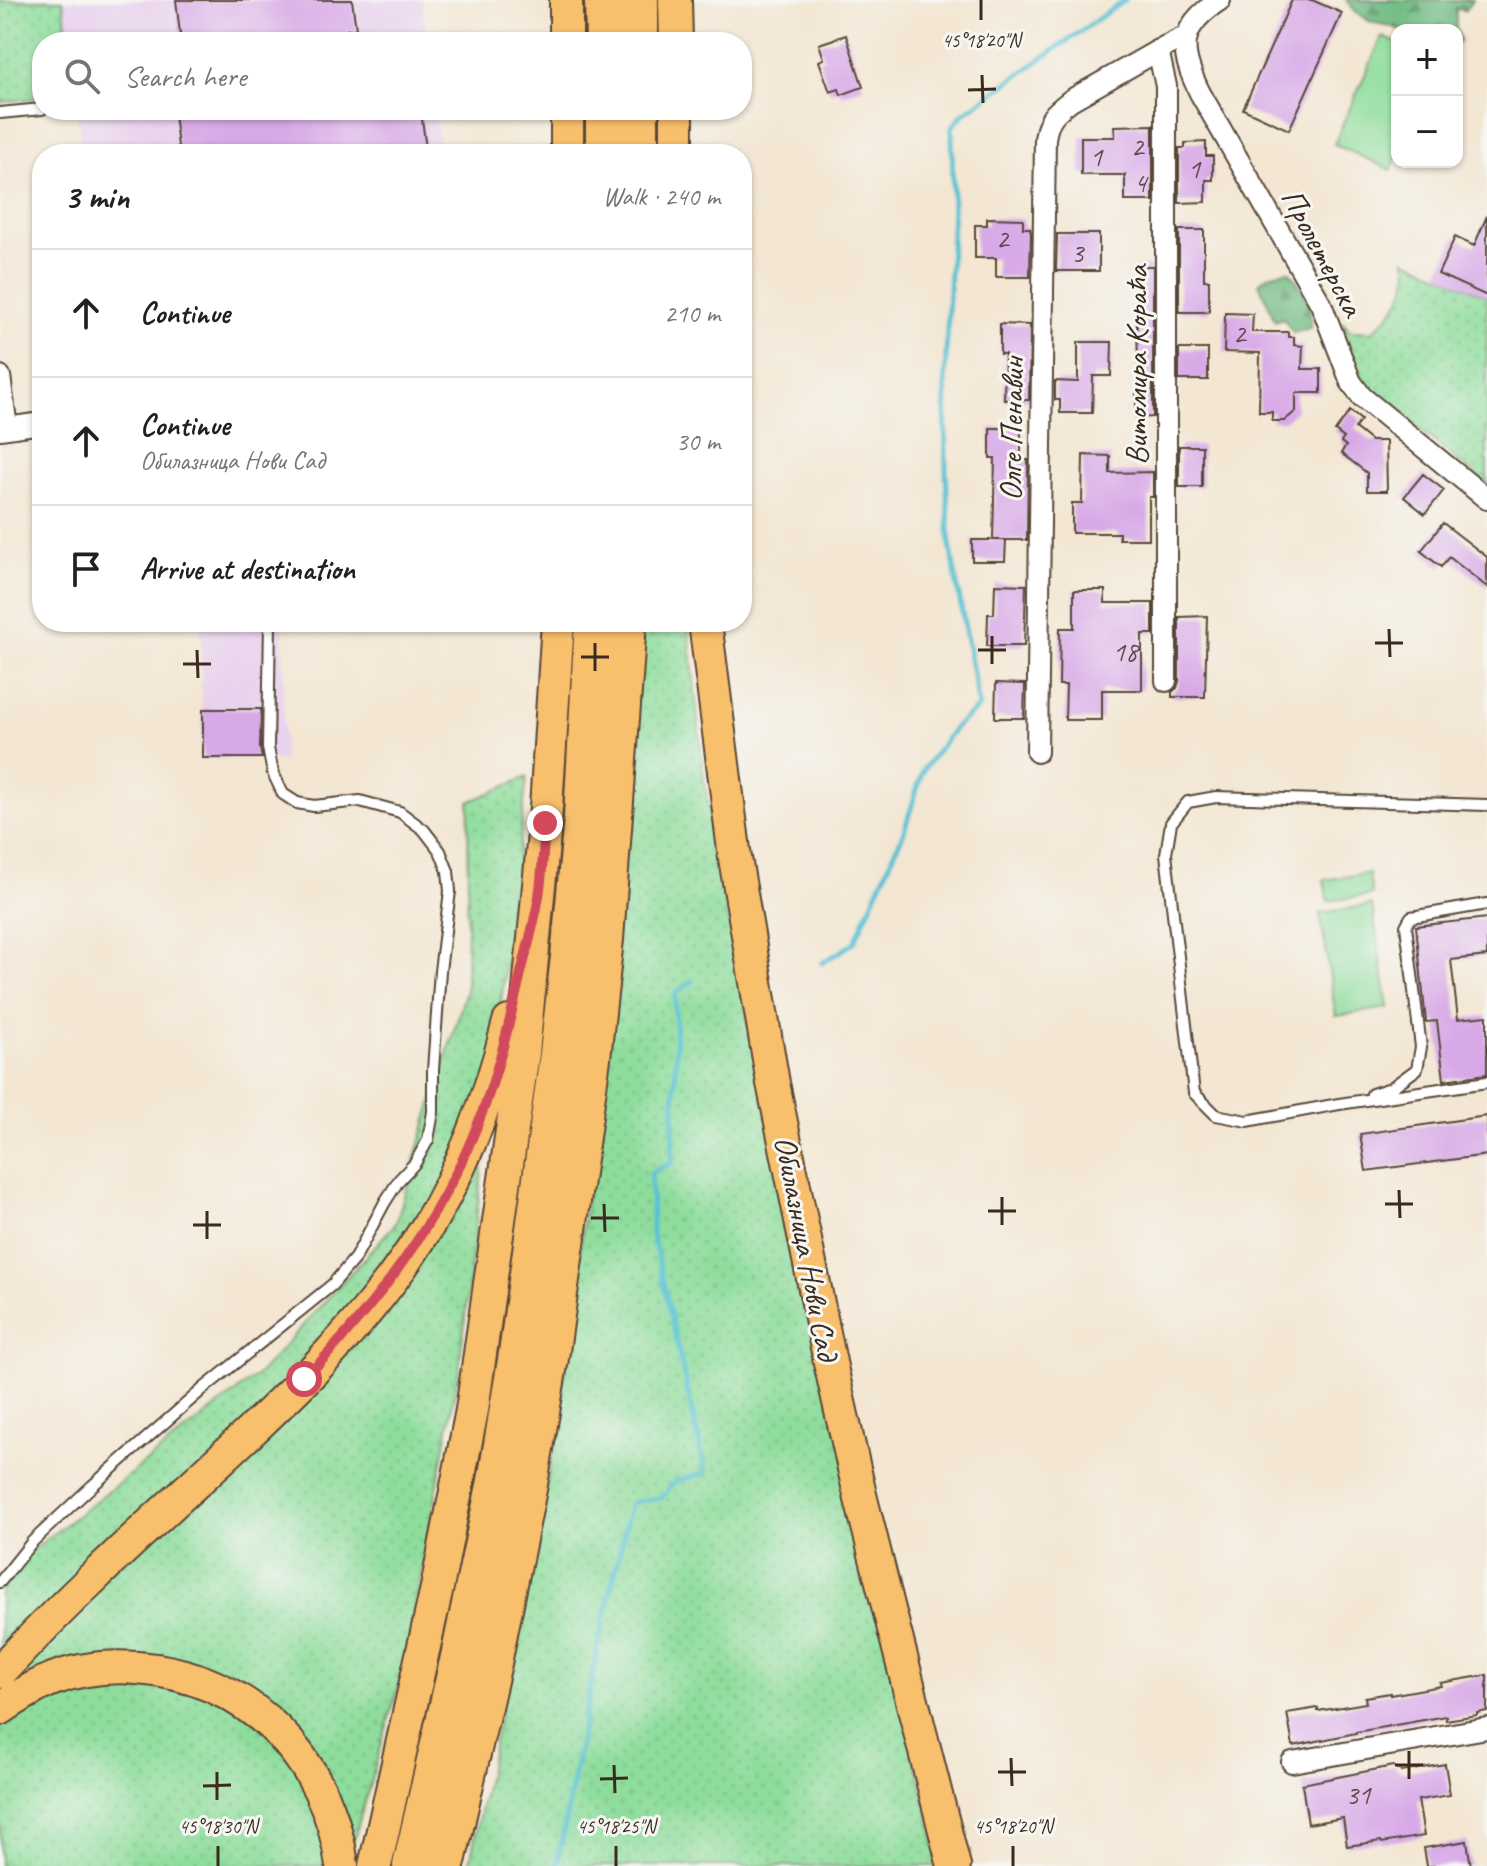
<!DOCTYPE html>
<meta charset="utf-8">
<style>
body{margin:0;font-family:Caveat,sans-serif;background:#f2f2f2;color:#202124}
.controls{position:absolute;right:24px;top:24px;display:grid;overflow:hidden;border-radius:16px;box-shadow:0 2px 6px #0004}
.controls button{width:72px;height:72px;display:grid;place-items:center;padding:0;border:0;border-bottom:2px solid #e0e0e0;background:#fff;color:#202124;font:40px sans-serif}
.stop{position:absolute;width:24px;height:24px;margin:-18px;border:6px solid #d1495b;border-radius:50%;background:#fff}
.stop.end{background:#d1495b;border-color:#fff;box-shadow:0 2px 8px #0008}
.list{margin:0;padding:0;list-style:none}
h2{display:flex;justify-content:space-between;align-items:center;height:104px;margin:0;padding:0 32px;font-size:34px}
h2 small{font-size:26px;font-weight:400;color:#757577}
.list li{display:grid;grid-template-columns:52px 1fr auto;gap:24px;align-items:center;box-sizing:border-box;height:128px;padding:0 32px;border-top:2px solid #e0e0e0}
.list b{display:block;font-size:30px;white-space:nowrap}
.list p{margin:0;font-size:26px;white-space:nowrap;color:#757577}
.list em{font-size:26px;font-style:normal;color:#757577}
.icon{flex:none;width:44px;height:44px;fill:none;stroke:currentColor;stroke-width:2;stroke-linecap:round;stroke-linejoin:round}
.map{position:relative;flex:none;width:1487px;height:1866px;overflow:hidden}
.search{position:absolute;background:#fff;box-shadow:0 2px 6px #0004;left:32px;top:32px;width:720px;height:88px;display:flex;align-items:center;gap:20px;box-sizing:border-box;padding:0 28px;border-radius:32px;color:#757577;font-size:30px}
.panel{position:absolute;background:#fff;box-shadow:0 2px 6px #0004;left:32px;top:144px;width:720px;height:488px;border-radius:32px}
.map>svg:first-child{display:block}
</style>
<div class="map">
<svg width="1487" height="1866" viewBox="0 0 1487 1866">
<defs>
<pattern id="grass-dots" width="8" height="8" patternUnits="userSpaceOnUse" patternTransform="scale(2)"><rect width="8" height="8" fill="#8edd9c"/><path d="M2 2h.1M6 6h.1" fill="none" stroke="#7bbe86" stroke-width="1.8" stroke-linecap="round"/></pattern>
<pattern id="forest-firs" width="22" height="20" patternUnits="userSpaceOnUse" patternTransform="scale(2)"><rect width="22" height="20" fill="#72bc84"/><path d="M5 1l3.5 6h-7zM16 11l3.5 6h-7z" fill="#5f996b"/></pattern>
</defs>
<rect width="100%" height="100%" fill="#f6f6f2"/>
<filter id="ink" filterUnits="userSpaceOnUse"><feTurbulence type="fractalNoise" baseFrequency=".0125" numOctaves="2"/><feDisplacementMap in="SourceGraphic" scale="16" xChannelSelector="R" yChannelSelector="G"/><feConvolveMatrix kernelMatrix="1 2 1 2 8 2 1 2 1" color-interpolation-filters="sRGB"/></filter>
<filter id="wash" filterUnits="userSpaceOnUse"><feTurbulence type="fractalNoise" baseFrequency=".006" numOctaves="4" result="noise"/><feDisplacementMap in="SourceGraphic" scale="32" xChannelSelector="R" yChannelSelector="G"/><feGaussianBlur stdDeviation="1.8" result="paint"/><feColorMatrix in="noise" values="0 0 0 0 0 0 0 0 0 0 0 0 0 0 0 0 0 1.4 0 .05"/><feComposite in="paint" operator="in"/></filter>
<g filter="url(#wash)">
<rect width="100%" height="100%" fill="#f3e6d2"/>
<path fill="#e9d2ed" d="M63 0H422L427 42H68Z
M77 110H435L440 154H82Z
M201 622H283L284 761 262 758H204L202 761Z"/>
<path fill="url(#grass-dots)" stroke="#64845d" stroke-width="2" d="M0 0H63L68 42H42V97L0 102Z
M1405 259 1487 296V484L1371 390C1356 371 1350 345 1342 322L1351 331 1372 332C1391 315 1416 287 1405 259Z
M643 622H688L704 780 728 917 769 1128 940 1866H469L557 1431 605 1054Z
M527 777 459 1369 404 1667 346 1866H0V1592L26 1555 259 1374 396 1223 466 991 469 802Z"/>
<path fill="url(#forest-firs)" stroke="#567351" stroke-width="2" d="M1346 0H1473L1464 11 1456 8V27L1460 40 1457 44V30H1400C1393 26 1388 26 1380 24 1365 22 1355 11 1346 0Z
M1289 271C1302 285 1314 309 1310 328L1293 333 1283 318 1275 321 1259 283C1268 274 1276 272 1289 271Z"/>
<path fill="#8edd9c" stroke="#64845d" stroke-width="2" d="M1382 37 1397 43V156L1391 170 1334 144Z
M1369 873 1372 895 1328 901 1324 880Z
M1372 905 1388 1008 1336 1016 1320 913Z"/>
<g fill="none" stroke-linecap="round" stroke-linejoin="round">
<path stroke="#57c1d3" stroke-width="5" d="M822 963 854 943 903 834 923 770 956 726 979 707 950 545 946 474 945 375 953 209 952 127 963 114 1125 0
M557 1866 598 1645 631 1503 663 1497 675 1481 706 1473 652 1233 651 1173 672 1162 676 1054 675 994 692 981"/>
</g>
<g id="blocks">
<path fill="#d8a9e7" d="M176 0H352L356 29 346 30 347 42H181Z
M1292 0H1312L1342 13 1289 130 1243 109Z
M846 35 863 87 841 95 839 89 830 92 819 61 824 59 819 44Z
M210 110H421L426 150 392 154H179L174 114Z
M1153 125V201H1125V175H1081V137H1115L1114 126Z
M1206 142V156H1213V180H1206V202L1179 203V148H1185V143Z
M1487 216V296L1438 274 1455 237 1474 246Z
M987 218 1023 219V228H1030L1031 233 1030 277H996V258H975V225H987Z
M1179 230H1204V280H1209V312H1179Z
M1057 234H1099V271H1056Z
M1135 266H1153V417L1136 418V390H1139Z
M1225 313 1253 314 1252 332H1288V337H1294V345L1303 346 1302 369H1321V393H1296V411L1284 421H1272V412H1259L1260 353 1224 352Z
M1000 324 1030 325 1029 400H1004L1005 354H1000Z
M1078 342H1112L1111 376H1093L1092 413H1060V400H1055V381L1078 382Z
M1179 349H1208V380H1179Z
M1350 411 1361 420 1355 428 1371 441H1386L1387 491H1367V473L1341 453 1346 446 1341 442 1344 438 1335 431Z
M990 428H1021V460H1028L1027 540H993L995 458H990Z
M1179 446H1202V487H1179Z
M1083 455 1110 456V473L1153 472V497H1149V539H1119V533H1072V503H1082Z
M1423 474 1444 490 1425 514 1404 497Z
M1443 523 1487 557V587L1449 557 1441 567 1421 551Z
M972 540H1006L1005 561H972Z
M995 584 1026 585 1024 646H987L988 614H994Z
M1074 590H1105V603H1153V634H1142V690H1102V720H1065L1066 685H1059L1060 628H1074Z
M1207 616 1205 697H1172V692L1177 688 1179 681V617Z
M996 683 1025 684 1024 718H995Z
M203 709H261L260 748 262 758H203Z
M1487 918V956L1451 960 1458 1019 1487 1016V1074L1444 1080 1437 1021 1426 1022 1416 926Z
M1487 1116V1155L1366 1171 1360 1134Z
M1487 1675V1711L1477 1713V1715L1446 1720V1716L1356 1732V1733L1293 1746 1287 1713 1318 1708V1711L1366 1703 1365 1697 1390 1693V1695L1441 1686 1440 1683Z
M1445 1764 1450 1795 1418 1800 1424 1836 1382 1843 1381 1841 1347 1846 1343 1818 1308 1824 1302 1784 1393 1766 1402 1772Z
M1467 1841 1471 1866H1427L1424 1848Z"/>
</g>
</g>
<g filter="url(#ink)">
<use href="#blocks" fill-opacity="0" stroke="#574639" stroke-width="2"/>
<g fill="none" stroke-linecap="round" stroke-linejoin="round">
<defs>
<path id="lane" d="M0 113 42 109
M1487 805 1216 797 1188 802 1171 823 1166 854 1194 1093 1216 1115 1247 1121 1339 1104 1487 1082
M1372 1094 1391 1088 1417 1069 1421 1047 1406 926 1411 917 1487 904
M0 1582 32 1542 92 1486 203 1389 332 1285 355 1258 385 1202 399 1180 415 1163 428 1140 433 1112V1070L440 971 450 891 448 871 440 851 424 830 400 812 360 801 314 806 297 803 283 794 273 773 268 748 270 622"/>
<path id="street" d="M1220 0C1177 27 1179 51 1200 93L1321 304 1351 382 1362 397 1487 499
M1158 50 1166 86V681
M0 376 7 428
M0 429 42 423
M1037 752 1045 139C1048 118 1054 113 1071 100L1166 46 1187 36
M1292 1762 1487 1728"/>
<path id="primary" d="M566 0V42
M675 0 676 42
M567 110V154
M677 110V154
M705 622 735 858 773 1083 831 1367 861 1499 954 1866
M0 1672C61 1606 128 1544 195 1483 279 1406 366 1327 426 1229 465 1165 491 1094 509 1022
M0 1709C17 1698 34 1686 53 1679 79 1669 109 1666 137 1668 247 1675 329 1758 342 1866
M375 1866 437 1588 472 1410 523 1053 545 823 558 622"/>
<path id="highway" d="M604 0 605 42
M639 42V0
M605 110V154
M639 154V110
M412 1866 460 1657 497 1481 518 1354 559 1054 571 948 583 817 594 622
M445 1866 492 1663 528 1484 549 1358 591 1058 604 939 627 622"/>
</defs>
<use href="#lane" stroke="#574639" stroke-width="14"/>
<use href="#street" stroke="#574639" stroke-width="24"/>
<use href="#primary" stroke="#574639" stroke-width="36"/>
<use href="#highway" stroke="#574639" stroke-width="42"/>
<use href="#lane" stroke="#fff" stroke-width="10"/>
<use href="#street" stroke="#fff" stroke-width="20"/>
<use href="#primary" stroke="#f8bf6c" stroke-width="32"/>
<use href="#highway" stroke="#f8bf6c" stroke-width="38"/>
</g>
</g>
<g fill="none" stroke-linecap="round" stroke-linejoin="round" filter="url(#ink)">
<path stroke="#d1495b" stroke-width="10" d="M304 1379C395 1286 464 1187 499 1061 506 1038 511 1014 517 990 524 959 534 927 539 896 543 872 543 847 545 823"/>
</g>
<path fill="none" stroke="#3b2a1e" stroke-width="3" d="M981 0V20M982 75 983 103M968 90 996 89M1389 629 1390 657M992 636V664M595 643V671M1375 643H1403M197 650 198 678M978 650H1006M581 657H609M183 664H211M1399 1190 1400 1218M1002 1197V1225M604 1204 605 1232M1385 1204H1413M207 1211V1239M988 1211H1016M591 1218H619M193 1225H221M1409 1751V1779M1011 1758 1012 1786M614 1765 615 1793M1395 1765H1423M217 1772V1800M998 1772H1026M600 1779 628 1778M203 1786 231 1785M218 1846V1866M616 1846V1866M1013 1846V1866"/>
<g text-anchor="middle" stroke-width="6" stroke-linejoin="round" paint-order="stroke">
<g font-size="28" fill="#624a50">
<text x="1137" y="156">2</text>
<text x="1096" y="166">1</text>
<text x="1194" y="178">1</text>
<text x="1140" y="192">4</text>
<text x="1002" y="248">2</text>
<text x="1077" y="262">3</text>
<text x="1239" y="343">2</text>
<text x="1125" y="661">18</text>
<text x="1358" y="1804">31</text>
</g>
<g font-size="32" fill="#3b2a1e" stroke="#f6f6f2">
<text transform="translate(1323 252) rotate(62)" y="11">Пролетерска</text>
<text transform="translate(1136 365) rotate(-90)" y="11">Витомира Кораћа</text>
<text transform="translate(1011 429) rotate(-89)" y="11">Олге Пенавин</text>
<text transform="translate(807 1248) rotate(79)" y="11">Обилазница Нови Сад</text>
</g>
</g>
<g font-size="20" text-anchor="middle" fill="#3b2a1e" stroke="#f6f6f2" stroke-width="6" stroke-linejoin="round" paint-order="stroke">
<text x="981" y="47">45°18'20"N</text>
<text x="218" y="1833">45°18'30"N</text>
<text x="616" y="1833">45°18'25"N</text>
<text x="1013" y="1833">45°18'20"N</text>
</g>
</svg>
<div class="controls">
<button>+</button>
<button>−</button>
</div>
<div class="stop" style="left:304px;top:1379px"></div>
<div class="stop end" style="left:545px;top:823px"></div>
<div class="search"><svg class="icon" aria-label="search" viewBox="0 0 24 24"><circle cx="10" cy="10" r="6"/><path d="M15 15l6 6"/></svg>Search here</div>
<section class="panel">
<h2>3 min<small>Walk · 240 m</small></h2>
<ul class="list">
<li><svg class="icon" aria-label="ahead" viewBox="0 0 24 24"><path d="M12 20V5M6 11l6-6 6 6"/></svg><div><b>Continue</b></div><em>210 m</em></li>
<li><svg class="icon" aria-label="ahead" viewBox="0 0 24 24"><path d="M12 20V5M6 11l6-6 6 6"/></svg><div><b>Continue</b><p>Обилазница Нови Сад</p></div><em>30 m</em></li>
<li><svg class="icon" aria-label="arrive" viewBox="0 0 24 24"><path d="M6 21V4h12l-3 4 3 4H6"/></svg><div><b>Arrive at destination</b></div></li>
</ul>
</section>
</div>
